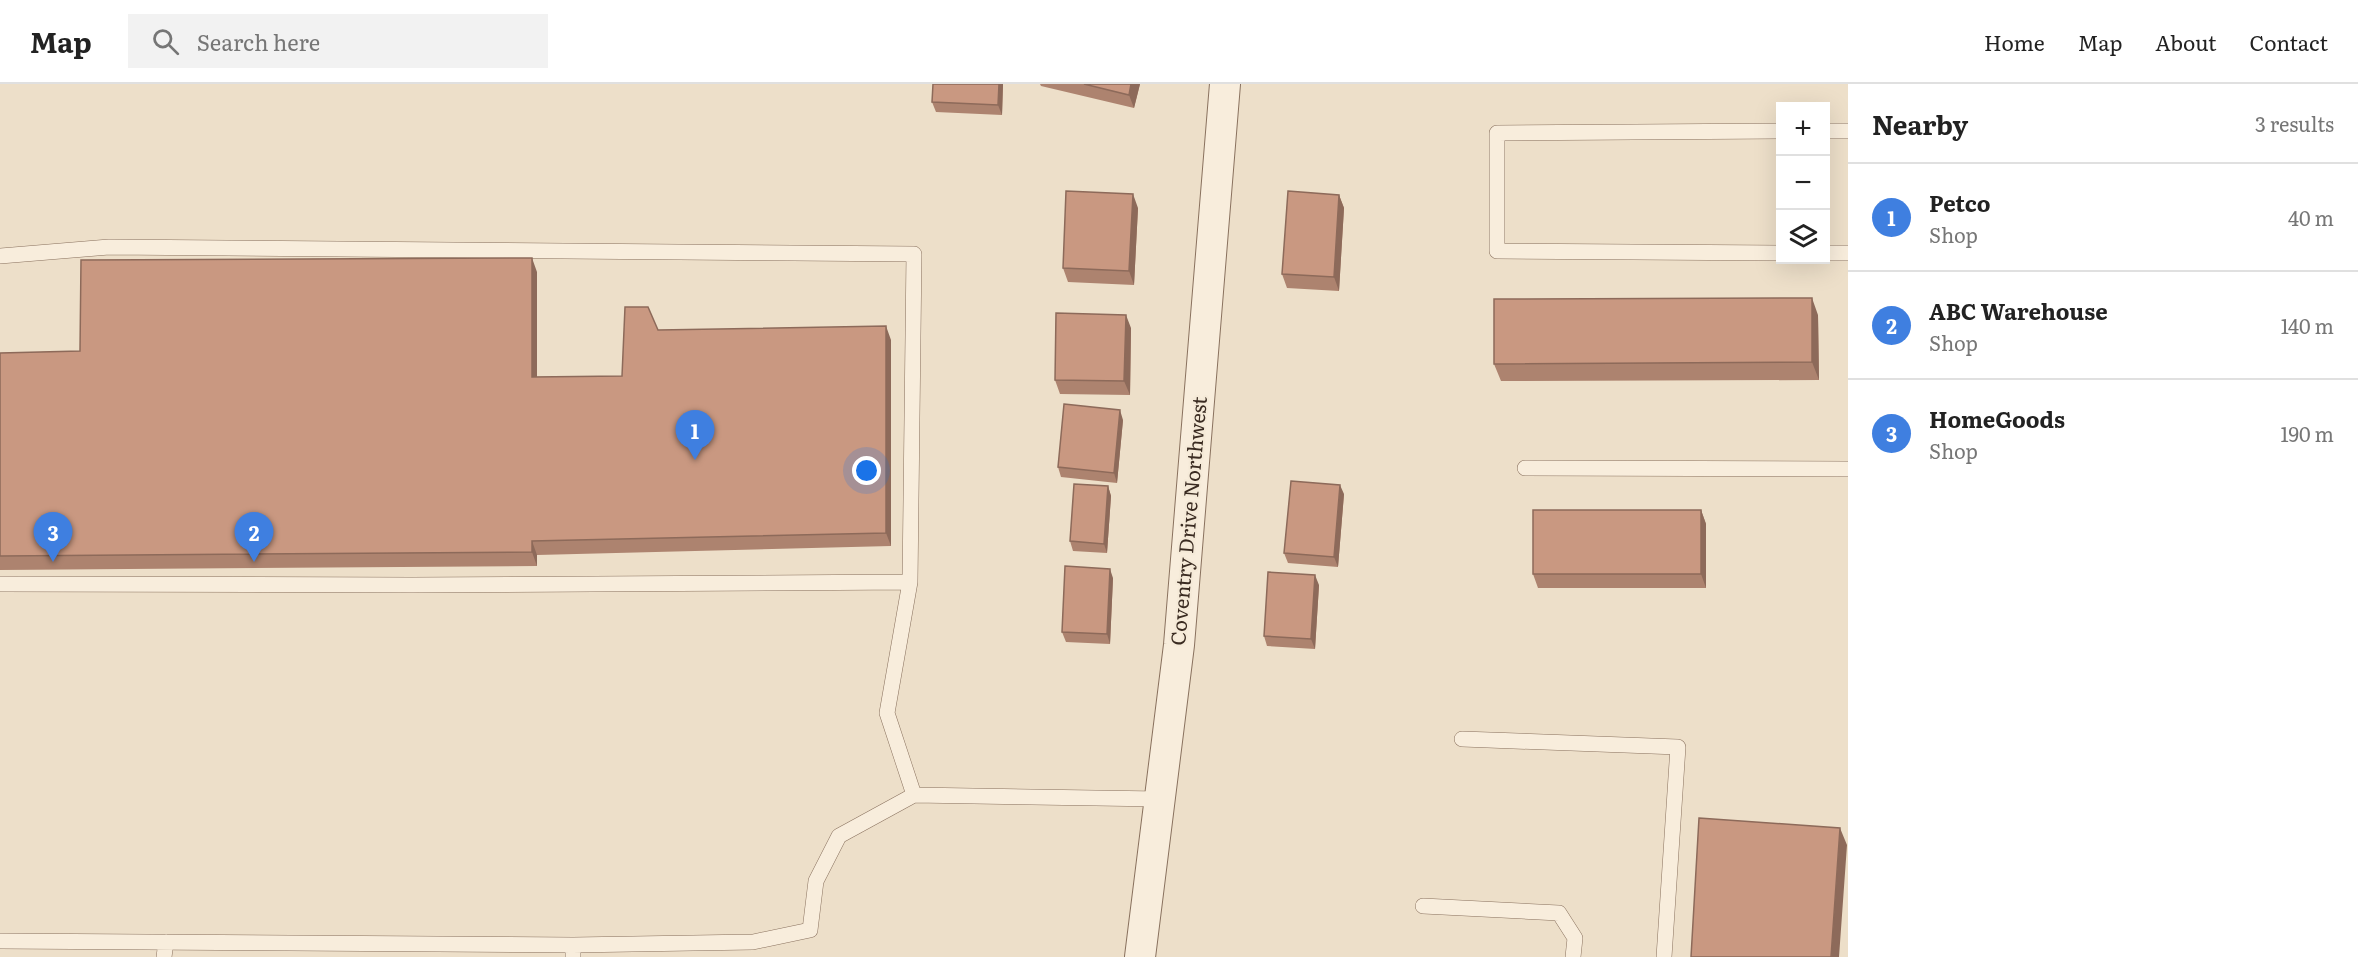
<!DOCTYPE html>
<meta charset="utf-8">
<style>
body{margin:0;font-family:Literata,serif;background:#f2f2f2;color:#222}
.controls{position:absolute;right:18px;top:18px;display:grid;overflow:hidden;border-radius:0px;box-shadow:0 6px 24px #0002}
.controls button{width:54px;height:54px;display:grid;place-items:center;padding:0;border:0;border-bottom:2px solid #e0e0e0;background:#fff;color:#222;font:30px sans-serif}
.you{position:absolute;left:867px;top:387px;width:21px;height:21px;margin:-15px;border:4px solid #fff;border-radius:50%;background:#1a73e8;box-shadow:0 0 0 9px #1a73e833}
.badge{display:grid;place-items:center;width:39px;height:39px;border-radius:50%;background:#96313c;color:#fff;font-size:20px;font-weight:700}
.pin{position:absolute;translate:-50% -50px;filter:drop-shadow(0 2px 3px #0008)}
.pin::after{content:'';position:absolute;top:32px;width:21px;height:18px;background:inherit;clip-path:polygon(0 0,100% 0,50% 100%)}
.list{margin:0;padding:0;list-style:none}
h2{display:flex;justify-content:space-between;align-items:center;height:78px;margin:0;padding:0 24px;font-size:26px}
h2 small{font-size:20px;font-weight:400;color:#767676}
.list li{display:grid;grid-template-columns:39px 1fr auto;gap:18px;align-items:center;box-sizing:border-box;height:108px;padding:0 24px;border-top:2px solid #e0e0e0}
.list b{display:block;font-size:22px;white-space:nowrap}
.list p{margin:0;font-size:20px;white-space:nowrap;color:#767676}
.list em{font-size:20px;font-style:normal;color:#767676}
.icon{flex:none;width:33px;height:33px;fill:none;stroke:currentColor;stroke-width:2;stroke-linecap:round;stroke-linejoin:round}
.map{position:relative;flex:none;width:1848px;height:873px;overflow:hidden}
header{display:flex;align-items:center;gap:36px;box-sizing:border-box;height:84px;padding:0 30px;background:#fff;border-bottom:2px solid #e0e0e0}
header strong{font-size:28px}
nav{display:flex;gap:33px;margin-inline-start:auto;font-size:21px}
.search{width:420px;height:54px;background:#f2f2f2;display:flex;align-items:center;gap:15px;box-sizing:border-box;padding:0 21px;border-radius:0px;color:#767676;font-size:22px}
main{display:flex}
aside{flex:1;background:#fff}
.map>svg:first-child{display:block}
</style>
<header>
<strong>Map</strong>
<div class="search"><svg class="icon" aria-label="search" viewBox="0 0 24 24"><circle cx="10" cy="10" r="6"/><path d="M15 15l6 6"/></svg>Search here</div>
<nav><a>Home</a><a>Map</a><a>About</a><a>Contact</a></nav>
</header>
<main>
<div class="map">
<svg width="1848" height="873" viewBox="0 0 1848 873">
<rect width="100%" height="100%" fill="#eddfc9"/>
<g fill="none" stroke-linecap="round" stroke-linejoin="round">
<defs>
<path id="lane" d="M1780 47 1497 49V167L1780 169
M1826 47H1848
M1826 169H1848
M0 172 109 163 914 170 910 498 887 629 914 711
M1525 384 1848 385
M0 500 412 501 910 498
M1462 655 1678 663 1664 873
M1423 822 1559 829 1575 854 1573 873
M0 857 573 861
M164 873 166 858
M573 873V861L753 858 810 846 816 797 839 752 914 711 1159 715"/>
<path id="street" d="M1140 873 1179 561 1225 0"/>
</defs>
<use href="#lane" stroke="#89715e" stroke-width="16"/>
<use href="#street" stroke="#89715e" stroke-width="32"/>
<use href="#lane" stroke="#f8eddc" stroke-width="15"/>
<use href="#street" stroke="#f8eddc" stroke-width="30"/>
</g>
<path fill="#ad836f" d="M933 0H1003L1002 31 936 28 932 18Z
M1040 0H1140L1134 24 1041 2Z
M1339 111 1344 124 1339 207 1287 204 1282 190Z
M1138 124 1134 201 1068 198 1063 184Z
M537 188V293L622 292 658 246 891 256V462L537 471V482L0 486V269L80 267Z
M1818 231 1819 296 1501 297 1494 280Z
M1131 244 1130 311 1060 310 1055 296Z
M1123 336 1117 399 1061 393 1058 383Z
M1108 402 1111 412 1107 469 1073 467 1070 457Z
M1344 410 1338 483 1288 479 1284 469Z
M1701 426 1706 440V504H1538L1533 490Z
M1113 494 1110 560 1066 558 1062 548Z
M1319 501 1315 565 1267 562 1264 552Z"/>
<path fill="#8d6a5a" d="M999 0H1003L1002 31 998 21Z
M1131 0H1140L1134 24 1129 11Z
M1133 110 1138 124 1134 201 1129 187Z
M1339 111 1344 124 1339 207 1334 193Z
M532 174 537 188V307L532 293Z
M1812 214 1818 231 1819 296 1812 278Z
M1126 231 1131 244 1130 311 1124 297Z
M886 242 891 256V462L886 449Z
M1120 326 1123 336 1117 399 1114 389Z
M1340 401 1344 410 1338 483 1334 473Z
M1108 402 1111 412 1107 469 1104 460Z
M1701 426 1706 440V504L1701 490Z
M532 457 537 471V482L532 468Z
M1110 485 1113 494 1110 560 1107 550Z
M1315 491 1319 501 1315 565 1311 555Z
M1840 744 1847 761 1839 873H1831Z"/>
<path fill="#c99881" stroke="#8d6a5a" stroke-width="1.5" d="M933 0H999L998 21 932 18Z
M1084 0H1131L1129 11Z
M1066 107 1133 110 1129 187 1063 184Z
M1288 107 1339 111 1334 193 1282 190Z
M532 174V293L622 292 625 223H648L658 246 886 242V449L532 457V468L0 472V269L80 267 81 176Z
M1812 214V278L1494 280V215Z
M1056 229 1126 231 1124 297 1055 296Z
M1064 320 1120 326 1114 389 1058 383Z
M1291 397 1340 401 1334 473 1284 469Z
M1074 400 1108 402 1104 460 1070 457Z
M1533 426H1701V490H1533Z
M1065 482 1110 485 1107 550 1062 548Z
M1268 488 1315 491 1311 555 1264 552Z
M1699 734 1840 744 1831 873H1691Z"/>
<g text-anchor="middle" stroke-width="4.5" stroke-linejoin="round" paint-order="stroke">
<g font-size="20" fill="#3a2b21" stroke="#f5ead8">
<text transform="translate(1189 437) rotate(-85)" y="7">Coventry Drive Northwest</text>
</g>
</g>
</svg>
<div class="controls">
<button>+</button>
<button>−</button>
<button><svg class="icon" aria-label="layers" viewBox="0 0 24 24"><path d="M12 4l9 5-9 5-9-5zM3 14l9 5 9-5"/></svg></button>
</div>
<div class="you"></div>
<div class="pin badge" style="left:695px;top:376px;background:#3f7fe0">1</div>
<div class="pin badge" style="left:254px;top:478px;background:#3f7fe0">2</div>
<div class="pin badge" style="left:53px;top:478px;background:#3f7fe0">3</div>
</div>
<aside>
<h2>Nearby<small>3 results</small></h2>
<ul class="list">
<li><span class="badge" style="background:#3f7fe0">1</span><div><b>Petco</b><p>Shop</p></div><em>40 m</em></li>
<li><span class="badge" style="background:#3f7fe0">2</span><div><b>ABC Warehouse</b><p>Shop</p></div><em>140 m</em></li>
<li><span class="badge" style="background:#3f7fe0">3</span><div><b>HomeGoods</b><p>Shop</p></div><em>190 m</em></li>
</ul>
</aside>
</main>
